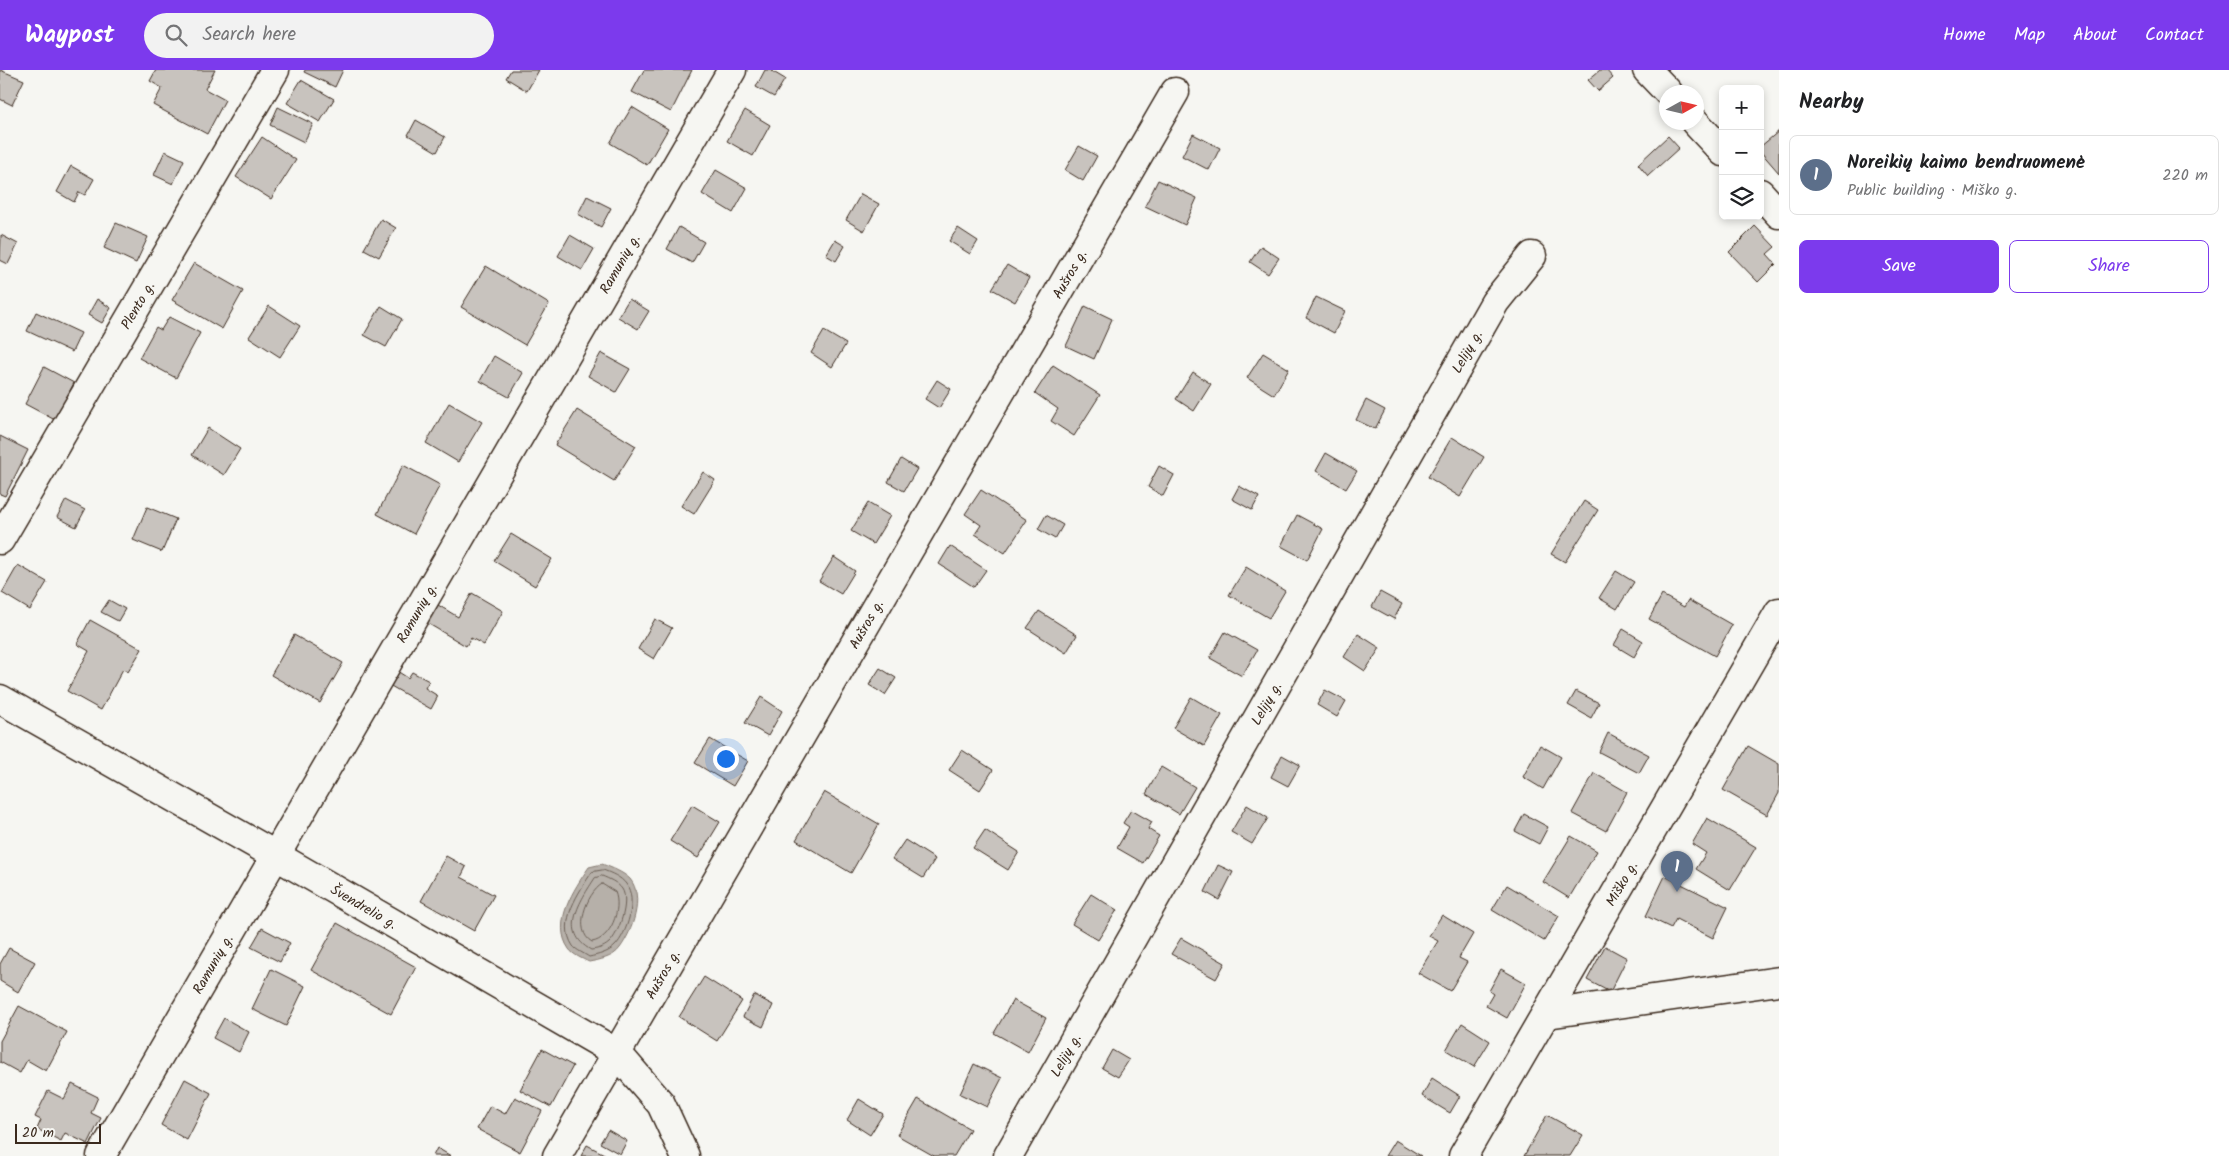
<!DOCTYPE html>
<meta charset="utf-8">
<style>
body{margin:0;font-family:Kalam,sans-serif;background:#f2f2f2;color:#202124}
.controls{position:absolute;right:15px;top:15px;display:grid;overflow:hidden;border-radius:8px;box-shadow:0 2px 8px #0003}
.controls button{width:45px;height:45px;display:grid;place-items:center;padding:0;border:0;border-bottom:1px solid #e0e0e0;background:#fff;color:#202124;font:25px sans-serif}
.compass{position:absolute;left:1659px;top:15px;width:45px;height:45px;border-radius:50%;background:#fff;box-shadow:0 2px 8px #0003;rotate:82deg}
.scale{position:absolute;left:15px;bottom:12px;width:86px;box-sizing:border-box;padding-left:5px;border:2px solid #3b2a1e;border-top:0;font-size:14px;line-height:18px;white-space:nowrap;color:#3b2a1e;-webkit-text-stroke:4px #f6f6f2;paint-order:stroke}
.you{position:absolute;left:725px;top:688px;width:18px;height:18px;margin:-12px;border:4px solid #fff;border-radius:50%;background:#1a73e8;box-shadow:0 0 0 8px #1a73e833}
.badge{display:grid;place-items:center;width:32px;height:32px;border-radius:50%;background:#7c3aed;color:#fff;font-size:16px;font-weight:700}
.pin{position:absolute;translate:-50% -41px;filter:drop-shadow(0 1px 2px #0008)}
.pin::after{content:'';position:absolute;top:26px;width:18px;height:15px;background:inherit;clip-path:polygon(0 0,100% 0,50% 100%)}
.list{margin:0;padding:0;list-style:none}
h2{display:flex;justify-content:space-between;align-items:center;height:65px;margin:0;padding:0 20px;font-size:21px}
h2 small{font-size:16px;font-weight:400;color:#757577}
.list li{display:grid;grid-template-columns:32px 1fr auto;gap:15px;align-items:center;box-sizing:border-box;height:80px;margin:0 10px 10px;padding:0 10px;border:1px solid #e0e0e0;border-radius:8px}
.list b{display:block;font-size:19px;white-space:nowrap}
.list p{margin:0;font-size:16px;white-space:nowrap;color:#757577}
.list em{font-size:16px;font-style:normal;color:#757577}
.actions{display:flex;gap:10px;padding:15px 20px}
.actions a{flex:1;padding:11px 0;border:1px solid #7c3aed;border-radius:8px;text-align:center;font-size:18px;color:#7c3aed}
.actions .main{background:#7c3aed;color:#fff}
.icon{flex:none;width:28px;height:28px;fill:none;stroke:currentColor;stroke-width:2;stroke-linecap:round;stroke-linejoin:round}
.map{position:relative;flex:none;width:1779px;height:1086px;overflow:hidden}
header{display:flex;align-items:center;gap:30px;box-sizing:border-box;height:70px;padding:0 25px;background:#7c3aed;color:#fff}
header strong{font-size:24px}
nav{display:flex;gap:28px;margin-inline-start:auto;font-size:18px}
.search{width:350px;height:45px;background:#f2f2f2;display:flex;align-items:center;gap:12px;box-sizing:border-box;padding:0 18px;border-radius:28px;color:#757577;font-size:19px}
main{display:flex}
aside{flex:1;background:#fff}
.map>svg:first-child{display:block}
</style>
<header>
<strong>Waypost</strong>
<div class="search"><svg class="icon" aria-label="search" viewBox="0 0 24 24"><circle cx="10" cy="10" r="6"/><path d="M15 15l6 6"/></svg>Search here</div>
<nav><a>Home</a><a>Map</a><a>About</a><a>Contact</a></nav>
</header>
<main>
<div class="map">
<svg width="1779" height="1086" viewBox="0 0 1779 1086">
<rect width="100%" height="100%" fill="#f6f6f2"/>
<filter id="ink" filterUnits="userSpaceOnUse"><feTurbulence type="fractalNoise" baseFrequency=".02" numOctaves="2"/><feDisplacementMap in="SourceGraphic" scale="10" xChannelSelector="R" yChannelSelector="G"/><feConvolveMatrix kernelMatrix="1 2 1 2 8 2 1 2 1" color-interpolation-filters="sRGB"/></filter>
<g filter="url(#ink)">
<path fill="#b6b0a9" stroke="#857a71" d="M602 794C612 798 623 802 630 809 645 827 632 862 620 878 613 888 599 890 589 892 583 889 573 885 569 879 551 853 574 819 589 797Z"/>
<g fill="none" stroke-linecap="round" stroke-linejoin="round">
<path stroke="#6c6056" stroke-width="1" d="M603 800C611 803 621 807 626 814 638 829 627 864 615 876 608 883 598 885 589 887 585 884 576 880 573 876 557 852 579 822 592 802Z
M602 806C609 809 617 812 622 819 630 831 619 864 609 873 603 878 598 879 591 880 559 862 580 831 595 808Z
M602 814 615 822C622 839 611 869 592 872 573 861 586 824 602 814Z"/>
</g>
<path fill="#c8c3be" stroke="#3b2a1e" d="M0 0 24 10 12 35 0 29Z
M156 0H215L205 19 225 30 207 64 153 35 162 18 150 11Z
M305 0H343L335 17 304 2Z
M511 0H539L527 21 506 8Z
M644 0H692L671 42 632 22Z
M765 0H770L785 9 774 27 756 17Z
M1600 0H1606L1613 8 1598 21 1588 10Z
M301 10 334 29 320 52 287 33Z
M278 37 313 54 304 72 270 55Z
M632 37 668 59 647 95 610 73Z
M745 40 770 55 753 86 727 71Z
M416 50 445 67 437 82 408 65Z
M1779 61V103L1760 81V77Z
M1193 64 1220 78 1209 100 1182 86Z
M1668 66 1679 78 1648 106 1638 94Z
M262 67 296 90 271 129 236 107Z
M1079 76 1097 86 1083 111 1065 100Z
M165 81 184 90 173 114 154 105Z
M71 96 94 109 85 125 79 122 74 132 57 122Z
M716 100 747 118 733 143 702 124Z
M1158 110 1197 128 1185 155 1145 136Z
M861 124 879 134 864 161 846 150Z
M587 126 611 138 601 157 578 144Z
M381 149 396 158 379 187 364 179Z
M116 153 148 167 136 193 104 178Z
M1755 156 1775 177 1767 184 1776 194 1758 212 1729 182Z
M679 157 704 172 692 193 667 179Z
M958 158 978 171 970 184 949 171Z
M1 165 18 174 8 194 0 190Z
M570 165 594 179 582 200 558 186Z
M835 170 845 176 836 191 826 185Z
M1261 176 1279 188 1268 204 1250 192Z
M194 193 243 221 222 259 172 230Z
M1007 195 1029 208 1015 232 992 219Z
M486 196 549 234 525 275 461 237Z
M1316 227 1345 241 1334 263 1306 248Z
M97 229 111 238 102 253 88 245Z
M629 229 649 241 638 259 618 247Z
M269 236 300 256 280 287 249 267Z
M381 236 402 249 386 277 364 265Z
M1085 236 1112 249 1094 289 1066 276Z
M36 242 81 263 72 282 27 261Z
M169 247 200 263 176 308 139 288 156 257 161 260Z
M824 261 846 274 832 297 811 283Z
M601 283 630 299 616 322 588 306Z
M1263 283 1289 299 1274 325 1247 308Z
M494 286 523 303 509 327 480 311Z
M1053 295 1100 325 1074 366 1051 351 1058 339 1035 323Z
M44 297 74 313 55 350 25 334Z
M1193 302 1211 314 1194 341 1176 329Z
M937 310 951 319 939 338 925 329Z
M1366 330 1385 340 1375 359 1356 350Z
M449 333 482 352 458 392 426 373Z
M577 340 636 376 614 411 555 375Z
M208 358 240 379 224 405 192 385Z
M0 366 28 380 5 426 0 424Z
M1452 367 1484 387 1460 427 1428 407Z
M1326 383 1357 401 1346 419 1316 401Z
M901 389 917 399 904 421 888 412Z
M403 395 440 415 414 464 377 444Z
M1159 396 1174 405 1163 426 1148 417Z
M703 402 715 410 694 444 681 436Z
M1239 416 1259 427 1252 440 1232 429Z
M981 420 1027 450 1005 483 975 464 981 455 965 444Z
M66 430 85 440 76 457 57 447Z
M1584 431 1598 440 1565 492 1551 484Z
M868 433 890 446 873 474 851 461Z
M147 437 176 449 162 482 133 470Z
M1046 445 1063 455 1055 469 1038 459Z
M1297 445 1323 459 1307 490 1281 476Z
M511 464 552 489 535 516 494 491Z
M950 476 986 500 974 517 939 494Z
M834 487 855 501 841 524 819 511Z
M18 495 47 512 30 540 2 523Z
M1246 497 1285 521 1269 548 1229 525Z
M1616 501 1634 512 1617 539 1599 528Z
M1380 522 1402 534 1394 549 1372 537Z
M472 523 503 541 484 575 471 568 466 576 427 553 438 535 458 547Z
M1662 525 1684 537 1688 530 1732 555 1715 586 1649 549Z
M109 530 125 539 118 551 101 542Z
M1039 541 1077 565 1066 583 1027 558Z
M655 549 672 558 654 589 638 579Z
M90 550 142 579 128 602 123 599 101 640 67 621 89 581 77 574Z
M1623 559 1643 571 1634 587 1614 575Z
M1225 562 1257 580 1242 606 1210 588Z
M1358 564 1380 578 1365 601 1344 587Z
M294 565 343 593 320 633 271 605Z
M880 598 896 608 885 625 869 615Z
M397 601 408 608 412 602 429 611 425 618 438 626 431 639 389 615Z
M1325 620 1346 631 1337 647 1317 635Z
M1576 621 1599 633 1591 648 1568 635Z
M761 627 782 641 768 666 745 653Z
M1191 627 1222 645 1204 676 1173 658Z
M1608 663 1649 685 1639 703 1599 682Z
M710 669 748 691 733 716 695 693Z
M1540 675 1561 687 1543 719 1523 707Z
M1748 676 1779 694V723L1767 745 1723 720Z
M962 680 993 700 980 720 949 700Z
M1282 685 1300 695 1288 716 1271 707Z
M1161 697 1195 717 1179 744 1146 724Z
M1594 703 1627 722 1606 761 1572 743Z
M824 722 879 754 851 803 796 770Z
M692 735 720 752 698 788 670 771Z
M1247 735 1268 748 1252 774 1231 762Z
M1131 740 1152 752 1148 759 1159 766 1143 793 1117 778 1129 757 1123 753Z
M1524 744 1548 757 1539 774 1515 761Z
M1707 748 1756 777 1730 820 1696 799 1706 783 1692 774Z
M985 760 1019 782 1008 800 973 778Z
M1571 766 1597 781 1569 828 1543 812Z
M905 770 935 789 923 808 892 789Z
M446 786 466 797 461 807 494 825 474 861 421 831Z
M1218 795 1233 802 1219 830 1205 822Z
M1665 806 1728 837 1713 868 1676 849 1671 858 1646 846Z
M1507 815 1559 846 1544 871 1492 840Z
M1091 824 1117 840 1098 870 1072 854Z
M1442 845 1473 864 1459 888 1467 892 1450 921 1418 903 1438 871 1429 866Z
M337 853 416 897 391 944 311 900Z
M262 858 290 873 280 892 251 877Z
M1181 868 1225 893 1216 909 1171 884Z
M1605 876 1627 888 1610 922 1587 910Z
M9 878 35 892 18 922 0 911V894Z
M271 899 305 916 286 956 252 939Z
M1501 899 1526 913 1507 948 1486 936 1493 924 1489 921Z
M704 907 742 931 717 971 679 947Z
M754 925 773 935 763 957 743 947Z
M1013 930 1046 948 1028 982 994 963Z
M19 936 67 962 46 1001 27 990 20 1003 0 992V971Z
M224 948 249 962 239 982 213 968Z
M1462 953 1490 971 1474 997 1446 980Z
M542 979 573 996 551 1037 520 1020Z
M1112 980 1129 990 1118 1007 1102 998Z
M974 994 1002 1008 987 1037 960 1024Z
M1432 1008 1460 1026 1450 1043 1422 1026Z
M185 1009 211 1023 187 1070 161 1055Z
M72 1014 98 1027 91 1043 101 1048 88 1074 65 1063 61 1071 37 1059 41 1050 35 1047 48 1021 64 1029Z
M515 1027 542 1041 520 1082 477 1059 490 1036 505 1044Z
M859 1029 883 1044 870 1065 847 1050Z
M918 1029 970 1059 954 1086H934L897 1065Z
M1547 1045 1583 1065 1570 1086H1524Z
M608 1060 627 1071 620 1084 600 1073Z
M1395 1070 1421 1086H1385Z
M587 1075 608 1086H581Z
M437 1078 451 1086H433Z"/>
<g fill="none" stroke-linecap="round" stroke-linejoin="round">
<defs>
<g id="street">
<path d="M1647 0 1668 22"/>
<path d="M1695 52 1723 82"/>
<path d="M1760 123 1779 144"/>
<path id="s1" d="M0 470 275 0"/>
<path id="s2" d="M0 629 275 785 617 983 661 1034 685 1086"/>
<path d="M1547 944 1779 911"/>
<path id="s3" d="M101 1086 732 0"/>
<path id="s4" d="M557 1086 1175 22"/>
<path id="s5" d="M1008 1086 1495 232 1532 186"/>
<path id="s6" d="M1463 1086 1779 542"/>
</g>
</defs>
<use href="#street" stroke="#3b2a1e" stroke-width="31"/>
<use href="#street" stroke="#f6f6f2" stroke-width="28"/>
</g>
</g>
<g text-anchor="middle" stroke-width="4" stroke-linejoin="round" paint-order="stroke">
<g font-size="14" fill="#3b2a1e" stroke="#f6f6f2">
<text dy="5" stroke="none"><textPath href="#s3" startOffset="1032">Ramunių g.</textPath></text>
<text dy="5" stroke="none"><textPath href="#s4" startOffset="1020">Aušros g.</textPath></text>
<text dy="5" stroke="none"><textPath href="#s1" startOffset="272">Plento g.</textPath></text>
<text dy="5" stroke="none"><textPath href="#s5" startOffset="926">Lelijų g.</textPath></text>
<text dy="5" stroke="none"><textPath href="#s3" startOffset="628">Ramunių g.</textPath></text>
<text dy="5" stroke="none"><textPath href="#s4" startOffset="615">Aušros g.</textPath></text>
<text dy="5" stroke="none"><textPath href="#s5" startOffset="521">Lelijų g.</textPath></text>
<text dy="5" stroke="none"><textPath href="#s6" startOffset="315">Miško g.</textPath></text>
<text dy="5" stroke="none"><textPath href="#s2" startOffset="419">Švendrelio g.</textPath></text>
<text dy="5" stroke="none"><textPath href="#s3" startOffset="222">Ramunių g.</textPath></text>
<text dy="5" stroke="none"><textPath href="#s4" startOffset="210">Aušros g.</textPath></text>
<text dy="5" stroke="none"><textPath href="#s5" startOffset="116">Lelijų g.</textPath></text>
</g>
</g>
</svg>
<div class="controls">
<button>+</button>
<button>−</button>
<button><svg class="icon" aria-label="layers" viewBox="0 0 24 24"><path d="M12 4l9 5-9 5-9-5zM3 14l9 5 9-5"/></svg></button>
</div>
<svg class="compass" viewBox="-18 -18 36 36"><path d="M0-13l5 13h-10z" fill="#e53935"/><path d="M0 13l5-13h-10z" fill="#757577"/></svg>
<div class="scale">20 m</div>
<div class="you"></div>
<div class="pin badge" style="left:1677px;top:822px;background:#5c6f8a">1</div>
</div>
<aside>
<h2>Nearby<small></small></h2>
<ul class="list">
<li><span class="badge" style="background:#5c6f8a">1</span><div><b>Noreikių kaimo bendruomenė</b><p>Public building · Miško g.</p></div><em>220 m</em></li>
</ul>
<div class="actions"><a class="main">Save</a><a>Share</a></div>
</aside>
</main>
